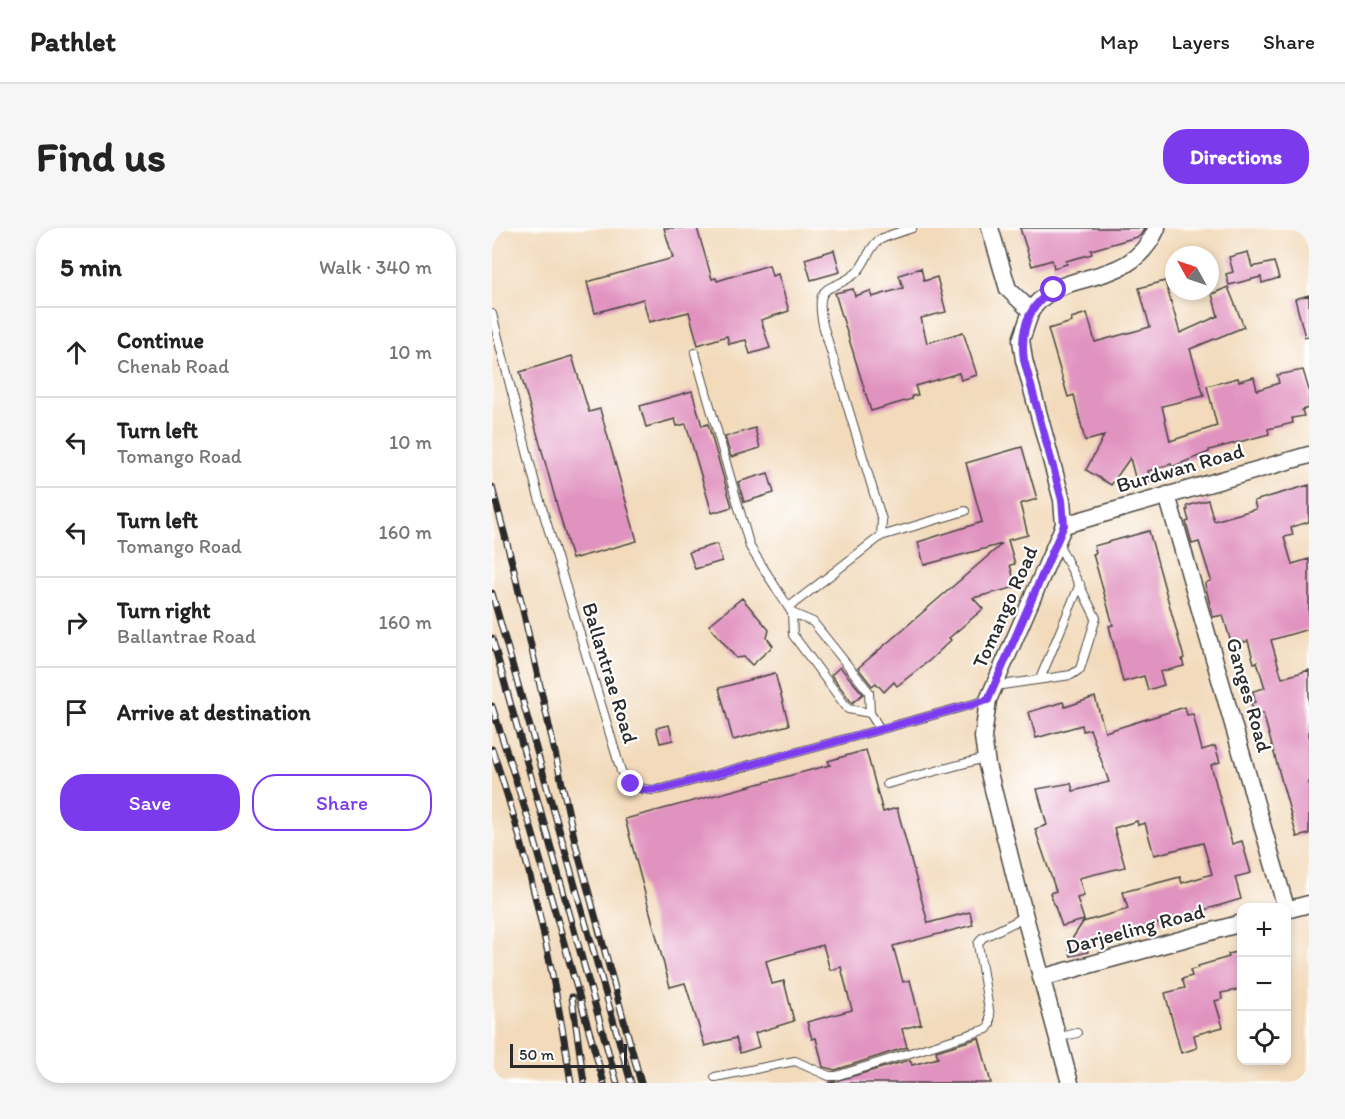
<!DOCTYPE html>
<meta charset="utf-8">
<style>
body{margin:0;font-family:Itim,sans-serif;background:#f6f6f6;color:#222}
.controls{position:absolute;right:18px;bottom:18px;display:grid;overflow:hidden;border-radius:12px;box-shadow:0 3px 9px #0003}
.controls button{width:54px;height:54px;display:grid;place-items:center;padding:0;border:0;border-bottom:2px solid #e0e0e0;background:#fff;color:#222;font:30px sans-serif}
.compass{position:absolute;left:673px;top:18px;width:54px;height:54px;border-radius:50%;background:#fff;box-shadow:0 3px 9px #0003;rotate:310deg}
.scale{position:absolute;left:18px;bottom:15px;width:117px;box-sizing:border-box;padding-left:6px;border:3px solid #2b2b2b;border-top:0;font-size:16px;line-height:21px;white-space:nowrap;color:#2b2b2b;-webkit-text-stroke:4px #fff;paint-order:stroke}
.stop{position:absolute;width:18px;height:18px;margin:-14px;border:4px solid #7c3aed;border-radius:50%;background:#fff}
.stop.end{background:#7c3aed;border-color:#fff;box-shadow:0 2px 6px #0008}
.list{margin:0;padding:0;list-style:none}
h2{display:flex;justify-content:space-between;align-items:center;height:78px;margin:0;padding:0 24px;font-size:26px}
h2 small{font-size:20px;font-weight:400;color:#767676}
.list li{display:grid;grid-template-columns:39px 1fr auto;gap:18px;align-items:center;box-sizing:border-box;height:90px;padding:0 24px;border-top:2px solid #e0e0e0}
.list b{display:block;font-size:22px;white-space:nowrap}
.list p{margin:0;font-size:20px;white-space:nowrap;color:#767676}
.list em{font-size:20px;font-style:normal;color:#767676}
.actions{display:flex;gap:12px;padding:18px 24px}
.actions a{flex:1;padding:14px 0;border:2px solid #7c3aed;border-radius:24px;text-align:center;font-size:21px;color:#7c3aed}
.actions .main{background:#7c3aed;color:#fff}
.icon{flex:none;width:33px;height:33px;fill:none;stroke:currentColor;stroke-width:2;stroke-linecap:round;stroke-linejoin:round}
.map{position:relative;flex:none;width:817px;height:855px;overflow:hidden;border-radius:24px}
header{display:flex;align-items:center;gap:36px;box-sizing:border-box;height:84px;padding:0 30px;background:#fff;border-bottom:2px solid #e0e0e0}
header strong{font-size:28px}
nav{display:flex;gap:33px;margin-inline-start:auto;font-size:21px}
.intro{display:flex;align-items:center;justify-content:space-between;box-sizing:border-box;height:144px;padding:0 36px}
h1{margin:0;font-size:42px}
.button{padding:15px 27px;border-radius:24px;background:#7c3aed;color:#fff;font-size:21px;font-weight:700}
main{display:flex;gap:36px;padding:0 36px}
aside{flex:1;background:#fff;border-radius:24px;box-shadow:0 3px 9px #0003}
.map>svg:first-child{display:block}
</style>
<header>
<strong>Pathlet</strong>
<nav><a>Map</a><a>Layers</a><a>Share</a></nav>
</header>
<div class="intro"><h1>Find us</h1><a class="button">Directions</a></div>
<main>
<aside>
<h2>5 min<small>Walk · 340 m</small></h2>
<ul class="list">
<li><svg class="icon" aria-label="ahead" viewBox="0 0 24 24"><path d="M12 20V5M6 11l6-6 6 6"/></svg><div><b>Continue</b><p>Chenab Road</p></div><em>10 m</em></li>
<li><svg class="icon" aria-label="left" viewBox="0 0 24 24"><path d="M17 20v-9H6M10 6l-5 5 5 5"/></svg><div><b>Turn left</b><p>Tomango Road</p></div><em>10 m</em></li>
<li><svg class="icon" aria-label="left" viewBox="0 0 24 24"><path d="M17 20v-9H6M10 6l-5 5 5 5"/></svg><div><b>Turn left</b><p>Tomango Road</p></div><em>160 m</em></li>
<li><svg class="icon" aria-label="right" viewBox="0 0 24 24"><path d="M7 20v-9h11M14 6l5 5-5 5"/></svg><div><b>Turn right</b><p>Ballantrae Road</p></div><em>160 m</em></li>
<li><svg class="icon" aria-label="arrive" viewBox="0 0 24 24"><path d="M6 21V4h12l-3 4 3 4H6"/></svg><div><b>Arrive at destination</b></div></li>
</ul>
<div class="actions"><a class="main">Save</a><a>Share</a></div>
</aside>
<div class="map">
<svg width="817" height="855" viewBox="0 0 817 855">
<rect width="100%" height="100%" fill="#fff"/>
<filter id="ink" filterUnits="userSpaceOnUse"><feTurbulence type="fractalNoise" baseFrequency=".0167" numOctaves="2"/><feDisplacementMap in="SourceGraphic" scale="12" xChannelSelector="R" yChannelSelector="G"/><feConvolveMatrix kernelMatrix="1 2 1 2 8 2 1 2 1" color-interpolation-filters="sRGB"/></filter>
<filter id="wash" filterUnits="userSpaceOnUse"><feTurbulence type="fractalNoise" baseFrequency=".008" numOctaves="4" result="noise"/><feDisplacementMap in="SourceGraphic" scale="24" xChannelSelector="R" yChannelSelector="G"/><feGaussianBlur stdDeviation="1.35" result="paint"/><feColorMatrix in="noise" values="0 0 0 0 0 0 0 0 0 0 0 0 0 0 0 0 0 1.4 0 .05"/><feComposite in="paint" operator="in"/></filter>
<g filter="url(#wash)">
<rect width="100%" height="100%" fill="#f2dabb"/>
<g id="blocks">
<path fill="#e193c0" d="M172 0H205L220 51 224 50 225 53 277 37 280 48 286 46 297 83 269 92 278 120 258 126 254 112 237 116 235 108 206 117 197 84 157 94 151 71 103 85 95 54 181 30Z
M528 0H653L648 8 599 22 600 26 574 33 575 36 562 40 560 32 540 38Z
M342 22 348 44 319 52 313 31Z
M756 24 760 39 782 34 787 50 770 55 769 49 737 57 734 46 741 44 737 29Z
M429 40 432 53 445 49 454 84 429 90 435 115 471 104 485 147 469 152 467 145 423 158 426 167 420 168V171L379 183 343 65 361 61 363 68 378 63 380 69 411 60 407 47Z
M673 53 688 105 726 88 720 66 736 59 752 99 698 121 712 168 670 178 678 213 725 198 715 158 746 150 747 153 762 149 765 162 787 155 785 147 811 142 817 162V180L810 182 812 188 800 190 801 195 776 201 777 206 717 222V224L680 239 679 236 656 243 658 253 645 257 638 230 619 257 594 242 612 208 593 213 582 167 576 169 556 101 580 94 579 90 595 85 603 114 658 99 647 60Z
M817 67V108L813 109 803 71Z
M80 128 97 184 108 181 145 313 80 331 28 144Z
M200 163 210 198 216 196 240 279 220 285 194 196 185 198 183 191 154 199 148 178Z
M263 200 268 220 239 229 233 209Z
M530 219 545 271 528 276 536 307 516 312 523 336 518 337 524 359 481 370 491 381 457 410 459 412 438 432 405 458 402 454 392 464 384 455 380 458 366 440 510 316 432 337 426 314 490 294 474 235Z
M276 245 282 265 252 274 246 254Z
M817 257V294L799 299 801 307 792 309 800 336 817 331V401L779 412 790 450 817 442V606L805 609 771 485 763 488 759 475 763 474 761 463 773 460 765 434 762 435 756 413 740 418 731 387 721 389 713 356 719 352 707 314 700 316 694 294 697 293 694 282H696L695 278 716 272 722 293 764 281 762 273Z
M657 303 692 430 690 431 692 438 668 444 672 457 656 462 652 448 631 454 617 398 621 397 601 326 604 325 602 318Z
M225 316 230 333 203 341 197 324Z
M250 370 277 402 275 410 281 418 260 437 252 429 244 430 217 397Z
M348 439 371 466 360 475 339 447Z
M283 445 297 497 241 512 227 460Z
M603 469 613 504 693 479 695 487 701 486 710 522 723 518 728 534 719 537 740 616 750 613 759 645 743 649 749 671 594 717 596 724 579 728 576 717 591 694 636 681 631 664 688 649 690 655 720 646 711 615 662 627 653 595 646 597 645 593 622 600 633 639 587 650 592 668 585 670 592 692 570 698 558 665 564 663 543 601 555 597 545 561 579 555 581 563 617 554 598 501 591 503 590 497 544 510 537 484 571 474 573 479Z
M177 497 181 512 168 515 164 500Z
M374 522 391 584 405 580 436 695 478 684 481 697 401 718 411 754 418 752 429 796 410 801 415 819 343 842 331 839 324 810 320 811 315 794 360 782 349 739 338 742 331 717 274 733 280 756 292 753 302 793 263 805 267 819 248 825 244 810 213 818 193 755 178 759 133 591 338 537 336 533Z
M750 723V761L729 765 730 771 723 773 731 799 702 807 705 820 689 825 673 765 693 760 690 751 700 748 698 742 706 740V738L737 729 736 726Z
M487 810 499 855H336L418 832 420 837 446 830 444 823Z"/>
</g>
</g>
<g filter="url(#ink)">
<use href="#blocks" fill-opacity="0" stroke="#494541" stroke-width="1.5"/>
<g fill="none" stroke-linecap="round" stroke-linejoin="round">
<defs>
<path id="lane" d="M0 86 45 263 129 543C139 560 152 564 170 561L496 472
M203 125 258 319 300 385 321 394 377 464 378 485 388 501
M389 308 473 283
M297 379 389 308 390 292 331 97C322 51 339 66 364 45 373 37 376 22 385 14 393 7 410 4 420 0
M300 385 301 407 356 481 378 485
M548 451 588 356
M503 458 579 447 588 441 604 390 566 315
M395 556 493 530
M565 810 585 805
M223 849 303 833 337 848H344L495 801 498 796V788L486 716 490 710 533 689"/>
<path id="street" d="M498 0 516 61 539 83 529 112 532 132 570 272 572 297 496 472 491 509 495 537 533 689 578 855
M539 83C568 36 636 66 665 0
M675 267 794 680
M572 297 817 227
M794 682 817 676
M549 750 750 695"/>
</defs>
<use href="#lane" stroke="#494541" stroke-width="10"/>
<use href="#street" stroke="#494541" stroke-width="19"/>
<use href="#lane" stroke="#fff" stroke-width="8"/>
<use href="#street" stroke="#fff" stroke-width="16"/>
<defs>
<path id="rail" d="M0 259 22 342 84 618 149 855
M0 365 139 855
M0 410 125 855
M0 478 40 603 112 855
M0 521C38 630 62 741 79 855
M80 769 92 855"/>
</defs>
<use href="#rail" stroke="#2b2b2b" stroke-width="7"/>
<use href="#rail" stroke="#fff" stroke-width="4.5" stroke-dasharray="14" stroke-linecap="butt"/>
</g>
</g>
<g fill="none" stroke-linecap="round" stroke-linejoin="round" filter="url(#ink)">
<path stroke="#7c3aed" stroke-width="8" d="M139 556 152 562 170 561 496 472 572 297 570 272 532 132C528 103 535 78 562 62"/>
</g>
<g text-anchor="middle" stroke-width="4.5" stroke-linejoin="round" paint-order="stroke">
<g font-size="21" fill="#2b2b2b" stroke="#fff">
<text transform="translate(688 240) rotate(-16)" y="7">Burdwan Road</text>
<text transform="translate(513 379) rotate(-66)" y="7">Tomango Road</text>
<text transform="translate(118 445) rotate(73)" y="7">Ballantrae Road</text>
<text transform="translate(757 467) rotate(74)" y="7">Ganges Road</text>
<text transform="translate(643 701) rotate(-15)" y="7">Darjeeling Road</text>
</g>
</g>
</svg>
<div class="controls">
<button>+</button>
<button>−</button>
<button><svg class="icon" aria-label="locate" viewBox="0 0 24 24"><circle cx="12" cy="12" r="6"/><path d="M12 2v4M12 18v4M2 12h4M18 12h4"/></svg></button>
</div>
<svg class="compass" viewBox="-18 -18 36 36"><path d="M0-13l5 13h-10z" fill="#e53935"/><path d="M0 13l5-13h-10z" fill="#767676"/></svg>
<div class="scale">50 m</div>
<div class="stop" style="left:562px;top:62px"></div>
<div class="stop end" style="left:139px;top:556px"></div>
</div>
</main>
